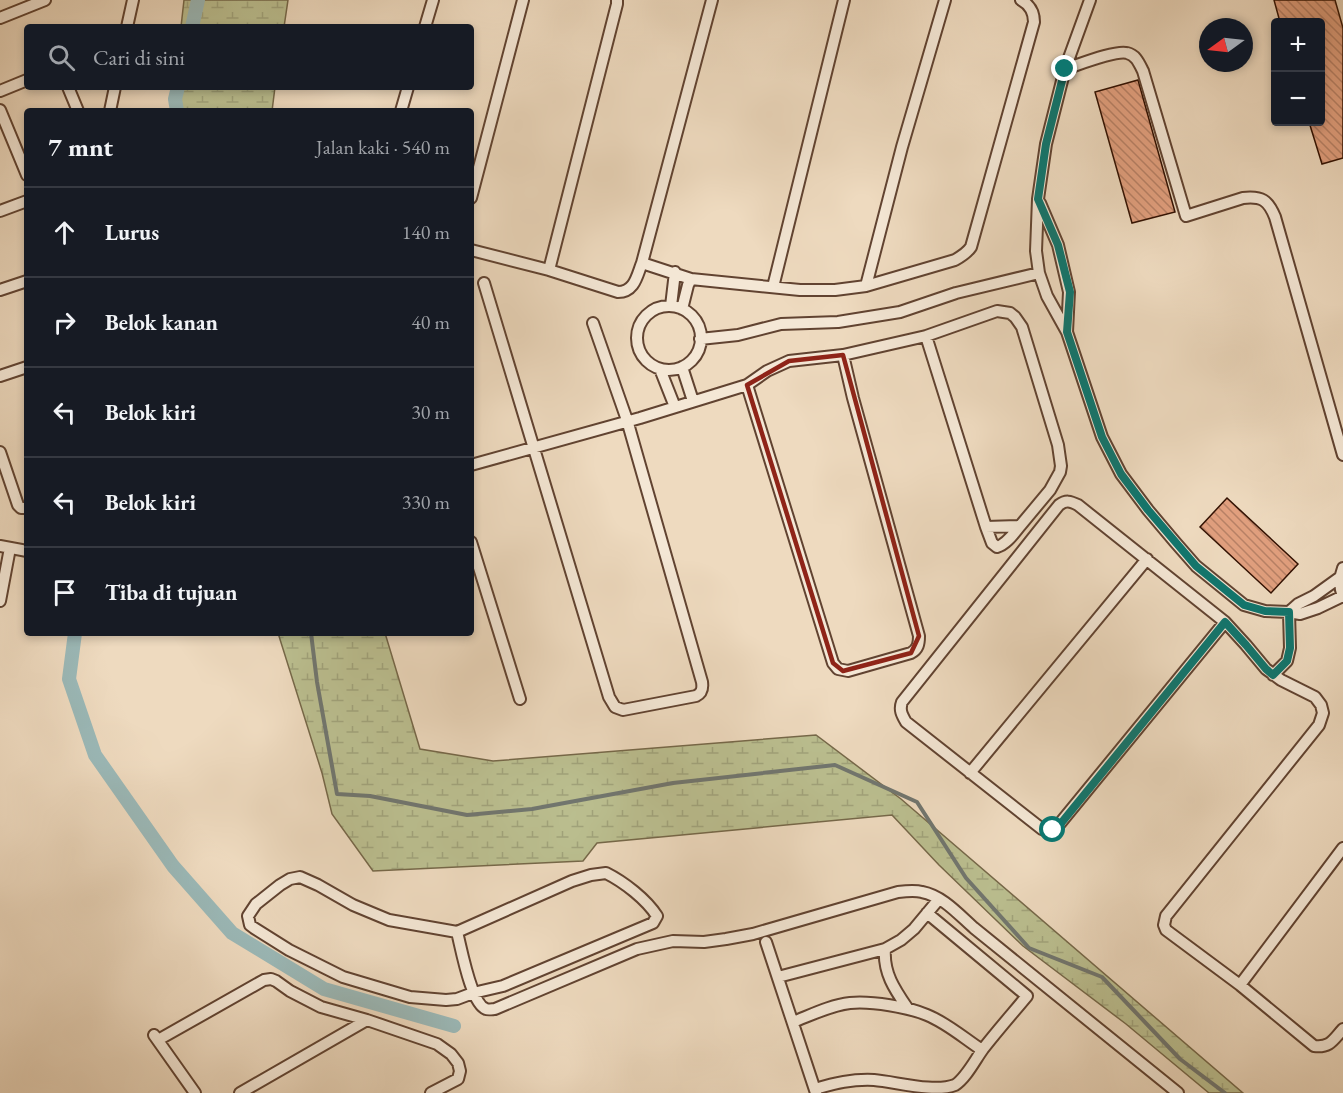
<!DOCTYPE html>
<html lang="id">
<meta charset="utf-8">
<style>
body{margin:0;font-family:"EB Garamond",serif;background:#242831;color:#f1f3f6}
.controls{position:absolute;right:18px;top:18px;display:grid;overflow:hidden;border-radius:6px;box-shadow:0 3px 9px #0003}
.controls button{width:54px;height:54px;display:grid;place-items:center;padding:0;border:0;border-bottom:2px solid #363941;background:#171b24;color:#f1f3f6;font:30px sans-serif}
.compass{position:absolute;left:1199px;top:18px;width:54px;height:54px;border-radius:50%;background:#171b24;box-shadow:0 3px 9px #0003;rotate:255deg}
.stop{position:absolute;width:18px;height:18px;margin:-14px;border:4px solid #0f766e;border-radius:50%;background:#fff}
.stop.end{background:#0f766e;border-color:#fff;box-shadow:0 2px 6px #0008}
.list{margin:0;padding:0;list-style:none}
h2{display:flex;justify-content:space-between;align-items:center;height:78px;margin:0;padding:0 24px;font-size:26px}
h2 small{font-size:20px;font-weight:400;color:#9ea1a6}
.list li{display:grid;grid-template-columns:39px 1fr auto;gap:18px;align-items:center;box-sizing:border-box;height:90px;padding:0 24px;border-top:2px solid #363941}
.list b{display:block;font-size:22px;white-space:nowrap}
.list em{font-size:20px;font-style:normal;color:#9ea1a6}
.icon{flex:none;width:33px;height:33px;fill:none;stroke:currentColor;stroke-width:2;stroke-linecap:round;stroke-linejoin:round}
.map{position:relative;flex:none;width:1343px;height:1093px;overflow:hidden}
.search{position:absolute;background:#171b24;box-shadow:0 3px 9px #0003;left:24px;top:24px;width:450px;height:66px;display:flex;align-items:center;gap:15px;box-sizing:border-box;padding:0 21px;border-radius:6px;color:#9ea1a6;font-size:22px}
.panel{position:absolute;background:#171b24;box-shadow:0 3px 9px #0003;left:24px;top:108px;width:450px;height:528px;border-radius:6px}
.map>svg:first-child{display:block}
</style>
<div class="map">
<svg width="1343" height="1093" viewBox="0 0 1343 1093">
<defs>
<pattern id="wetland-marsh" width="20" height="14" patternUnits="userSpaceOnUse" patternTransform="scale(1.5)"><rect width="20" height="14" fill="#bbbf90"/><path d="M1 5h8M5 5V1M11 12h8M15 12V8" fill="none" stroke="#a1a37b"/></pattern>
<pattern id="building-back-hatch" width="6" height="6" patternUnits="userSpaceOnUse" patternTransform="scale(1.5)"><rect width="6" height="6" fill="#e2a07f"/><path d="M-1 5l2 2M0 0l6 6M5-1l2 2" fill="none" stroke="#b88166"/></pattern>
</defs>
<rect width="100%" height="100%" fill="#eedabf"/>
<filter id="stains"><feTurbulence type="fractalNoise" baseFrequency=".00333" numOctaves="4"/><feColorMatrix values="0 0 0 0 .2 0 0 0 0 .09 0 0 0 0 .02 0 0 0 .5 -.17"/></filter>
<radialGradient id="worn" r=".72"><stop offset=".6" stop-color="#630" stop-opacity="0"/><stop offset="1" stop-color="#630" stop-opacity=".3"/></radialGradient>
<path fill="url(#wetland-marsh)" stroke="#766849" stroke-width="1.5" d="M184 0H288L284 27H181Z
M174 87H275L272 111H172Z
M278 633H385L420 749 493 761 816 735 901 799 1243 1093H1209L1126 1024 1023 946 939 865 892 815 597 843 583 861 373 871 332 814 322 773Z"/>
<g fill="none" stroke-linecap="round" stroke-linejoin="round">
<path stroke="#71766f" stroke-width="4" d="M311 633 317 682 337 794 370 796 467 815 532 809 673 783 835 765 917 802 966 878 1029 948 1102 977 1180 1059 1225 1093"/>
<path stroke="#9bb9b8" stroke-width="14" d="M192 27 198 0
M177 111 175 99 178 87
M75 633 69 679 95 755 173 866 232 933 324 989 454 1026"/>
</g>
<path fill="url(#building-back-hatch)" stroke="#321102" stroke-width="1.5" d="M1274 0H1335L1343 28V158L1322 164 1309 122H1320V22H1280Z
M1138 80 1175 212 1132 223 1095 92Z
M1227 498 1298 564 1271 593 1200 527Z"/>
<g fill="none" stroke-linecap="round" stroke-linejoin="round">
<defs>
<path id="minor" d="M1090 0 1065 69 1046 144 1038 199 1036 251 1039 273 1047 296 1067 332 1102 437 1121 474 1148 510 1175 542 1196 566 1244 605 1265 611 1289 612 1300 614 1318 608 1343 596
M0 18 45 0
M127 27 133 0
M425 27 433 0
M1065 69C1078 65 1115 50 1127 53 1136 55 1139 63 1143 71L1186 216 1243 198C1262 196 1268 200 1275 217L1343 455
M68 87 78 111
M0 91 27 80
M0 110 27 175
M110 111 115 87
M401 111 408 87
M471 198 523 0
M1040 203 1058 245 1069 292 1067 332
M0 211 27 201
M471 250 549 270 618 292C635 292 637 275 642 263L712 0
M642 263 691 279 800 290H835L866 286 955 260C962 256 967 253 971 247L1034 22C1034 12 1030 5 1021 0
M549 270 617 4V0
M484 283 609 697 615 707 623 710 696 696C702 693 703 689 702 682L627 420 593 323
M866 286 902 147 945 0
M773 287 844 0
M0 290 27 281
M671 306 675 272
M637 338a32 32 0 1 1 64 0a32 32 0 1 1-64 0Z
M682 309 688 285 691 279
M700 339 738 335 781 324 838 322 900 312 956 293 1039 273
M682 367 693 401
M660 369 675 407
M0 376 27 367
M747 385 833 663 838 669 848 671 911 653C918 649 919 644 919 636L853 398 843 355
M0 452 18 505 21 508H27
M471 465 640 418 747 385 767 371 789 361 843 355 926 336 997 311 1010 313 1015 317 1022 327 1058 445 1061 466 1060 472 1050 490 1020 526 986 527 926 336
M986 527 992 543 997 547C1007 544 1014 533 1020 526
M471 542 520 699
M0 546 27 551
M1343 568C1339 578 1339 586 1343 597
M0 601 10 548
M1289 612 1298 604 1314 596 1339 578
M1225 622 1057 827C1052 830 1048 832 1042 829L906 722C902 715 899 710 902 702L1059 505C1066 500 1070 501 1078 505L1225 622 1246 645 1266 669 1281 680 1315 697 1321 705 1323 713 1319 725 1166 916 1164 925 1166 930 1240 985 1314 1046C1330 1048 1333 1040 1343 1029
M1273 675 1287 661 1290 648 1289 612
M970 773 1147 559
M606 873C624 882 646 899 657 916L653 923 503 986 473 993 457 999 446 1000 410 997 343 977 289 950 254 928 250 925 248 916 256 904 280 885 290 879 300 877 318 885 353 905 389 920 457 932 572 881 591 875Z
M457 932C461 947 471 1004 486 1009 488 1010 493 1009 495 1009L637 949 673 941 704 942 726 939 753 934 898 892C906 891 915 890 922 892 943 896 959 915 974 928L1178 1093
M766 942 816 1093
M885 949C883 973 895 990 908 1009
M778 977 885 949 901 940 914 929 939 899
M1240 985 1343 848
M793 1022C811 1015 831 1005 850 1003 872 1001 908 1007 927 1015 947 1023 965 1039 982 1050
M154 1035 195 1093
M158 1040 264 980 271 979 276 981 290 991 321 1007 367 1020 437 1044 451 1054 458 1063 460 1071 458 1079 431 1093
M815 1089C835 1083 852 1079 874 1080 897 1082 934 1093 955 1085 966 1078 975 1060 983 1049 997 1031 1012 1014 1027 996L927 913
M240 1093 367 1020"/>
</defs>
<use href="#minor" stroke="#614331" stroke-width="14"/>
<use href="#minor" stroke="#f4e7d5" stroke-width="10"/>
</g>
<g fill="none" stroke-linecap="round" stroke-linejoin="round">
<path stroke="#0f766e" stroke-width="8" d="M1053 830 1058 827 1225 622 1246 645 1266 669 1273 675 1287 661 1290 648 1289 612 1265 611 1244 605 1196 566 1148 510 1121 474 1102 437 1067 332 1070 292 1058 245 1038 199 1046 144 1065 69"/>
</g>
<path fill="none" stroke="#8f2418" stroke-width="4.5" stroke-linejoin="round" d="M843 355 919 636 911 653 843 671 833 663 747 385 789 361Z"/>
<rect width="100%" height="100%" filter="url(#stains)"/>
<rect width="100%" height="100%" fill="url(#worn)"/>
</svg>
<div class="controls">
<button>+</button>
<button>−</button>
</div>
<svg class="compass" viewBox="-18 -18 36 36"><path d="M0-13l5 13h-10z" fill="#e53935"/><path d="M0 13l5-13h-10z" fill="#9ea1a6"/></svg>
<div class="stop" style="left:1053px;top:830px"></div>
<div class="stop end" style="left:1065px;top:69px"></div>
<div class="search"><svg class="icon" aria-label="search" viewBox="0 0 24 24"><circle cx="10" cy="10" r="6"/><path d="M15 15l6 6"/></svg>Cari di sini</div>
<section class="panel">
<h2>7 mnt<small>Jalan kaki · 540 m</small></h2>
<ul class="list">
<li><svg class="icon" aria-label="ahead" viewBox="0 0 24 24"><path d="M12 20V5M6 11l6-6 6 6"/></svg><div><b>Lurus</b></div><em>140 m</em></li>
<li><svg class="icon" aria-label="right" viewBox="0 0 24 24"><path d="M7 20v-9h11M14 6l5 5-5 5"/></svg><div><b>Belok kanan</b></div><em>40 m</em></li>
<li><svg class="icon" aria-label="left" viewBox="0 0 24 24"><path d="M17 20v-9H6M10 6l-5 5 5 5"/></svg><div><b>Belok kiri</b></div><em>30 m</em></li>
<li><svg class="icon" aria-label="left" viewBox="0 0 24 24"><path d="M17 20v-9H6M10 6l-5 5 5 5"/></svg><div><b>Belok kiri</b></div><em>330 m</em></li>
<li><svg class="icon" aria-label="arrive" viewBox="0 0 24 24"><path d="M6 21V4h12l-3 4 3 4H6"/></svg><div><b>Tiba di tujuan</b></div></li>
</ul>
</section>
</div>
